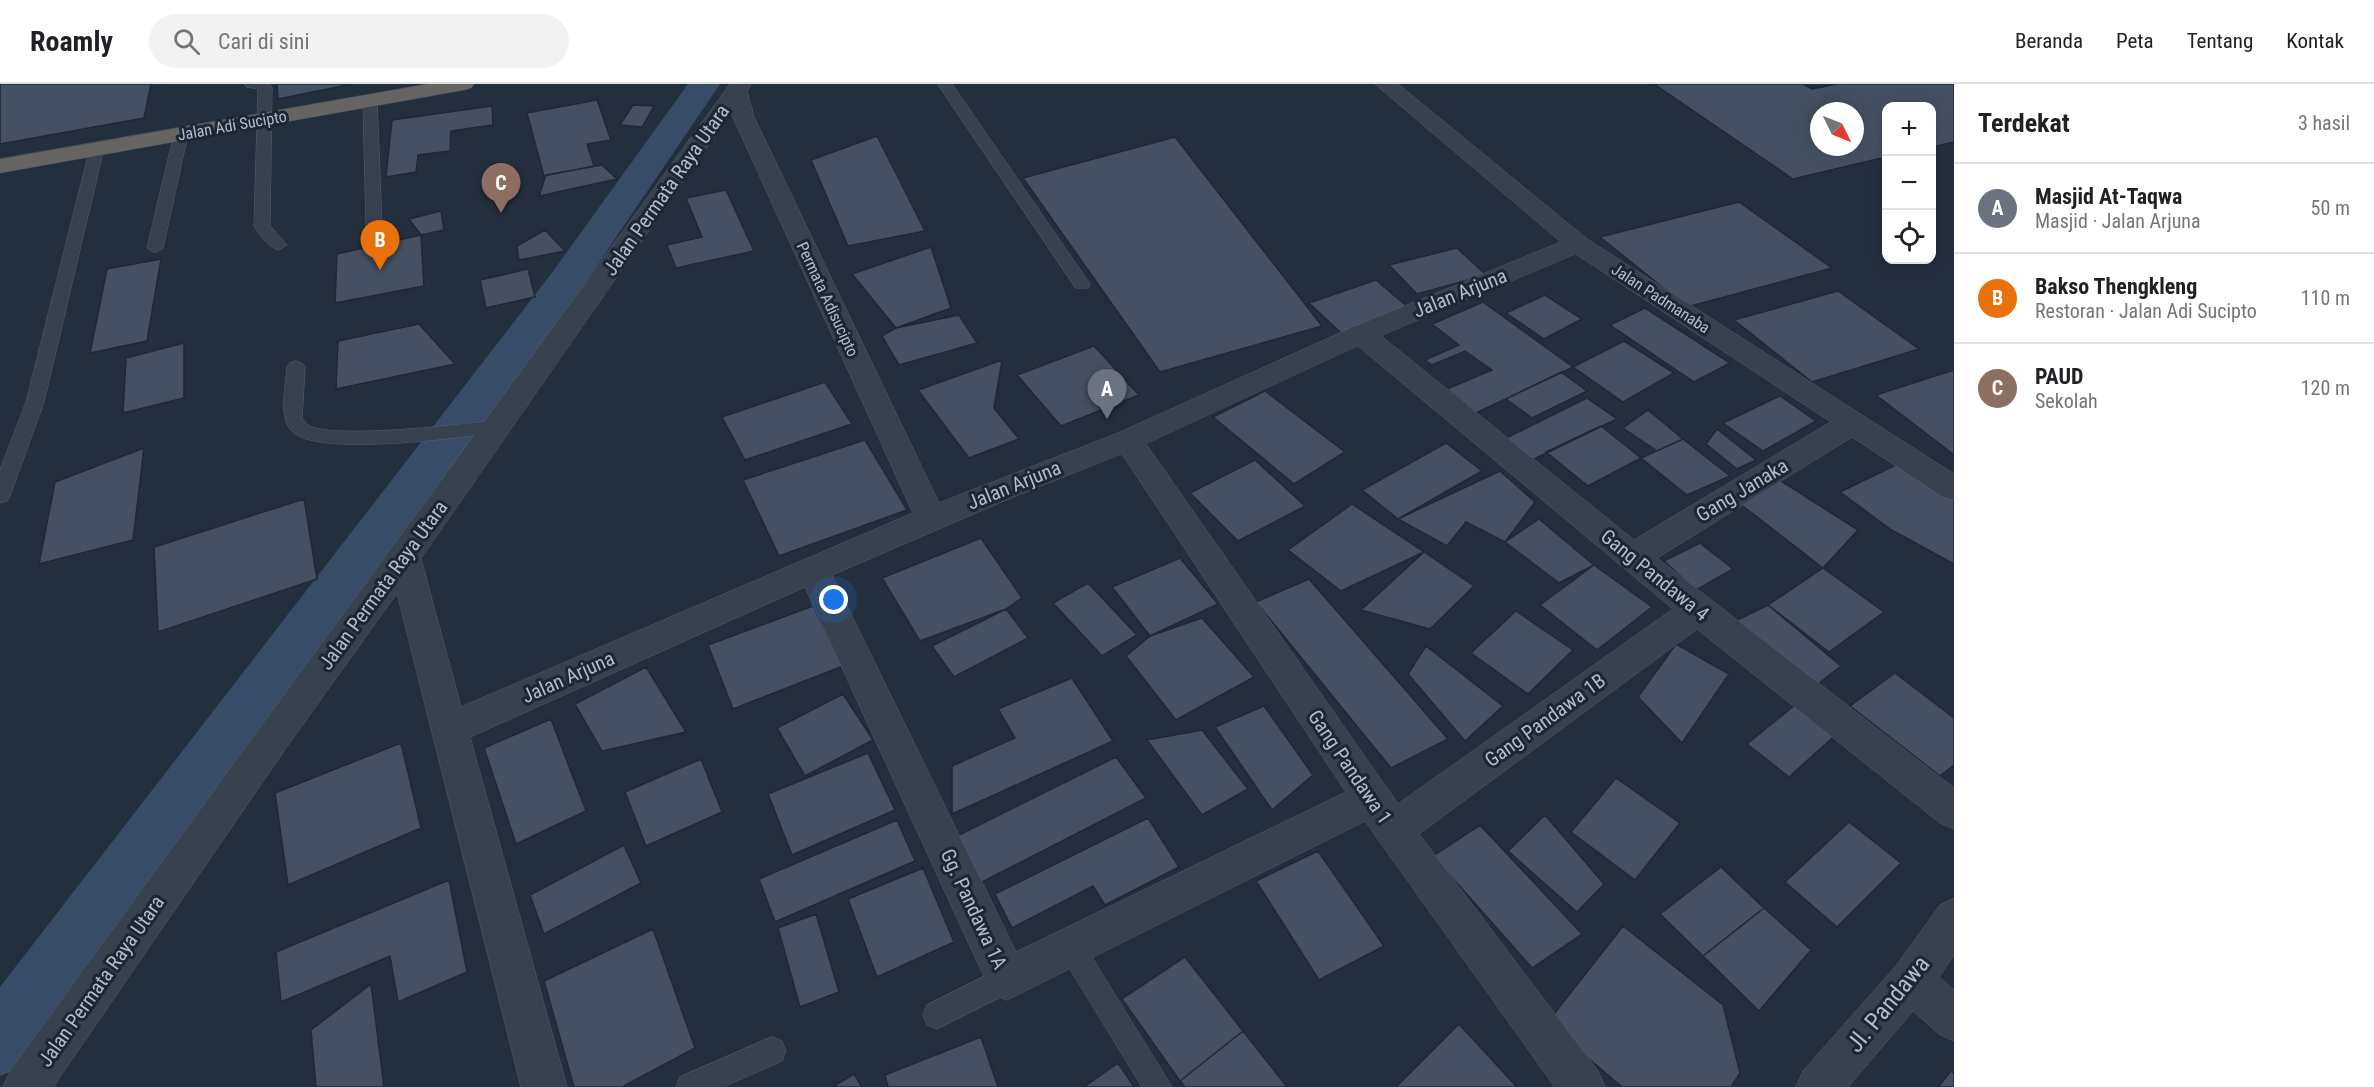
<!DOCTYPE html>
<html lang="id">
<meta charset="utf-8">
<style>
body{margin:0;font-family:"Roboto Condensed",sans-serif;background:#f2f2f2;color:#202124}
.controls{position:absolute;right:18px;top:18px;display:grid;overflow:hidden;border-radius:12px;box-shadow:0 3px 15px #0003}
.controls button{width:54px;height:54px;display:grid;place-items:center;padding:0;border:0;border-bottom:2px solid #e0e0e0;background:#fff;color:#202124;font:30px sans-serif}
.compass{position:absolute;left:1810px;top:18px;width:54px;height:54px;border-radius:50%;background:#fff;box-shadow:0 3px 15px #0003;rotate:133deg}
.you{position:absolute;left:834px;top:516px;width:21px;height:21px;margin:-15px;border:4px solid #fff;border-radius:50%;background:#1a73e8;box-shadow:0 0 0 9px #1a73e833}
.badge{display:grid;place-items:center;width:39px;height:39px;border-radius:50%;background:#b45309;color:#fff;font-size:20px;font-weight:700}
.pin{position:absolute;translate:-50% -50px;filter:drop-shadow(0 2px 3px #0008)}
.pin::after{content:'';position:absolute;top:32px;width:21px;height:18px;background:inherit;clip-path:polygon(0 0,100% 0,50% 100%)}
.list{margin:0;padding:0;list-style:none}
h2{display:flex;justify-content:space-between;align-items:center;height:78px;margin:0;padding:0 24px;font-size:26px}
h2 small{font-size:20px;font-weight:400;color:#757577}
.list li{display:grid;grid-template-columns:39px 1fr auto;gap:18px;align-items:center;box-sizing:border-box;height:90px;padding:0 24px;border-top:2px solid #e0e0e0}
.list b{display:block;font-size:22px;white-space:nowrap}
.list p{margin:0;font-size:20px;white-space:nowrap;color:#757577}
.list em{font-size:20px;font-style:normal;color:#757577}
.icon{flex:none;width:33px;height:33px;fill:none;stroke:currentColor;stroke-width:2;stroke-linecap:round;stroke-linejoin:round}
.map{position:relative;flex:none;width:1954px;height:1003px;overflow:hidden}
header{display:flex;align-items:center;gap:36px;box-sizing:border-box;height:84px;padding:0 30px;background:#fff;border-bottom:2px solid #e0e0e0}
header strong{font-size:28px}
nav{display:flex;gap:33px;margin-inline-start:auto;font-size:21px}
.search{width:420px;height:54px;background:#f2f2f2;display:flex;align-items:center;gap:15px;box-sizing:border-box;padding:0 21px;border-radius:33px;color:#757577;font-size:22px}
main{display:flex}
aside{flex:1;background:#fff}
.map>svg:first-child{display:block}
</style>
<header>
<strong>Roamly</strong>
<div class="search"><svg class="icon" aria-label="search" viewBox="0 0 24 24"><circle cx="10" cy="10" r="6"/><path d="M15 15l6 6"/></svg>Cari di sini</div>
<nav><a>Beranda</a><a>Peta</a><a>Tentang</a><a>Kontak</a></nav>
</header>
<main>
<div class="map">
<svg width="1954" height="1003" viewBox="0 0 1954 1003">
<rect width="100%" height="100%" fill="#242f3e"/>
<g fill="none" stroke-linecap="round" stroke-linejoin="round">
<path fill="#394c67" fill-rule="evenodd" d="M688 0H720L579 208 24 982 0 992V903L551 190Z"/>
</g>
<path fill="#455162" stroke="#1f2835" stroke-width="1.5" fill-rule="evenodd" d="M0 0H151L144 34 0 60Z
M277 0H352L278 15Z
M1654 0H1803L1812 5 1837 0H1954V58L1932 63V22H1886V73L1793 95ZM1819 27H1855V63H1819Z
M597 16 611 56 587 60 594 82 544 92 527 29Z
M633 21 654 22 642 43 620 41Z
M492 22 493 41 451 47 450 67 418 71 416 88 386 93 392 36Z
M877 52 925 147 848 162 811 76Z
M1175 53 1322 242 1160 288 1023 94Z
M602 81 617 95 539 112 546 91Z
M726 106 754 167 676 184 667 161 702 153 686 114Z
M1739 118 1832 184 1687 223 1600 153Z
M441 127 444 146 421 151 409 135Z
M545 146 565 167 519 176 517 162Z
M421 151 424 202 335 219 337 170Z
M931 163 951 224 896 244 852 190Z
M1457 164 1486 191 1417 210 1389 181Z
M161 175 147 257 90 269 107 185Z
M528 185 535 213 486 224 480 196Z
M1376 196 1410 225 1341 249 1309 219Z
M1838 207 1919 265 1812 298 1734 236Z
M1545 211 1582 235 1544 255 1506 229Z
M1483 218 1573 283 1476 329 1447 305 1492 286 1465 267 1432 281 1425 276 1459 261 1432 240Z
M1645 224 1730 279 1694 298 1610 241Z
M959 231 977 259 899 281 882 252 896 244Z
M419 240 455 280 336 305 338 257Z
M1624 257 1674 289 1623 318 1573 283Z
M184 259V314L123 329 126 274Z
M1094 262 1139 311 1061 342 1017 291Z
M1002 276 994 324 1019 355 969 374 918 306Z
M1954 286V371L1876 311Z
M1561 288 1587 307 1532 334 1506 315Z
M825 298 852 340 745 376 722 333Z
M1265 307 1345 368 1294 400 1213 333Z
M1780 312 1816 337 1763 367 1723 339Z
M1587 314 1617 335 1530 377 1504 355Z
M1648 326 1683 355 1657 367 1623 344Z
M1601 342 1641 374 1588 402 1546 368Z
M1717 345 1756 376 1737 385 1706 360Z
M1683 355 1730 392 1687 411 1641 374Z
M865 356 907 426 779 472 743 396Z
M1446 359 1482 387 1398 435 1362 406Z
M144 364 133 456 39 480 55 398Z
M1255 376 1305 422 1238 457 1190 409Z
M1902 378 1954 414V480L1890 445 1840 408Z
M1500 387 1535 418 1505 458 1466 438 1447 462 1398 435Z
M1773 392 1858 446 1823 484 1735 416Z
M304 415 317 495 158 548 154 463Z
M1352 420 1424 468 1341 507 1288 466Z
M1539 435 1594 481 1559 499 1505 458Z
M981 454 1022 514 1006 525 920 557 882 494Z
M1700 459 1733 485 1696 506 1664 477Z
M1424 468 1474 502 1430 545 1361 526Z
M1180 474 1218 520 1150 552 1112 503Z
M1594 481 1652 523 1597 566 1540 521Z
M1823 484 1884 528 1829 568 1768 521Z
M1309 495 1448 655 1391 684 1256 518Z
M1088 499 1137 551 1102 572 1053 519Z
M1768 521 1841 582 1813 604 1729 540Z
M813 522 843 582 733 625 708 561Z
M1006 525 1028 554 954 593 932 562Z
M1516 527 1573 566 1528 610 1471 569Z
M1202 534 1254 593 1176 636 1126 572 1150 552Z
M1676 560 1729 590 1682 659 1638 613Z
M1426 562 1503 622 1465 657 1408 590Z
M646 583 686 648 602 667 575 620Z
M1895 589 1954 634V681L1940 692 1850 622Z
M1072 594 1113 657 952 730V682L1015 654 998 625Z
M843 610 873 656 805 692 777 644Z
M1801 616 1840 647 1789 693 1747 660Z
M1264 622 1313 691 1272 726 1215 643Z
M551 635 586 727 516 760 484 664Z
M1202 646 1248 705 1202 731 1147 656Z
M401 659 421 744 288 801 275 709Z
M868 669 895 726 792 771 768 710Z
M1116 673 1146 714 980 799 955 753Z
M701 675 722 728 646 762 625 708Z
M1616 694 1680 739 1635 796 1571 748Z
M1545 731 1604 800 1577 828 1508 767Z
M1148 734 1179 783 1105 821 1093 802 1012 844 995 810Z
M897 736 915 777 775 838 759 795Z
M1849 738 1901 779 1837 843 1785 798Z
M1480 741 1582 850 1532 884 1433 772Z
M624 761 641 799 544 850 530 811Z
M1318 767 1384 862 1319 896 1256 797Z
M1721 783 1764 824 1703 872 1660 830Z
M923 784 954 858 877 893 848 815Z
M449 796 467 888 398 918 390 872 281 918 276 868Z
M1764 824 1811 866 1759 927 1703 872Z
M816 830 839 908 800 923 778 844Z
M1623 842 1723 921 1740 989 1731 1003H1622L1547 939Z
M653 845 695 964 622 1003H574L544 897Z
M1185 873 1243 947 1180 997 1122 915Z
M371 900 384 1003H316L311 946Z
M1459 940 1517 1003H1396Z
M1243 947 1287 1003H1185L1180 997Z
M981 953 998 1003H888L885 991Z
M1118 979 1134 1003H1084Z
M1951 987 1954 989V1003H1938Z
M854 990 862 1003H833Z"/>
<g fill="none" stroke-linecap="round" stroke-linejoin="round">
<defs>
<path id="service" d="M245 0H269L272 3 270 142 287 161 279 166C267 163 261 151 254 142L258 5 247 3Z
M938 0H952L1090 200 1088 204H1076Z
M370 13 377 17 382 142 374 147 366 142 363 17Z
M181 46 188 50 163 164 155 169 147 164 174 50Z
M97 60 104 64 44 318 10 412 7 417 0 419V386L26 318 90 64Z
M296 277 302 279 305 283 302 334C304 336 306 339 308 341 332 356 465 340 498 336L505 337 507 342 505 347 498 348C460 354 322 372 294 349 277 335 286 302 287 283L290 279Z
M1071 850 1080 854 1172 1003H1142L1062 872 1058 863 1062 854Z
M1007 881 1017 885 1021 895 1017 905 937 945 927 941 923 931 927 921Z
M772 953 782 957 786 967 782 977 723 1003H676L680 993Z"/>
<path id="minor" d="M730 0H751L747 7 754 33 939 419 1118 349 1351 244 1561 158 1375 0H1398L1587 155 1954 390V416L1943 413 1852 353 1657 474 1954 704V745L1940 739 1697 545 1419 750 1598 987 1605 1003H1555L1365 737 1007 916 992 910 805 503 470 653 567 1003H521L397 509 288 661 53 1003H3L10 987C249 657 491 330 730 0ZM731 29 913 429 461 623 421 475ZM1576 170 1831 338 1634 456 1381 252ZM1358 262 1673 525 1398 720 1146 360ZM1122 370 1346 708 1016 868 832 491 1013 413Z
M1954 815V871L1939 893 1954 906V957L1939 950 1913 927 1848 1003H1796L1803 987 1896 882 1940 821Z"/>
<path id="trunk" d="M428 0H474L471 4 464 6 0 89V75Z"/>
</defs>
<use href="#service" stroke="#565f6c" stroke-width="1"/>
<use href="#minor" stroke="#565f6c" stroke-width="1"/>
<use href="#trunk" stroke="#434c59" stroke-width="1"/>
<use href="#service" fill="#38414e" fill-rule="evenodd"/>
<use href="#minor" fill="#38414e" fill-rule="evenodd"/>
<use href="#trunk" fill="#656462" fill-rule="evenodd"/>
</g>
<g text-anchor="middle" stroke-width="6" stroke-linejoin="round" paint-order="stroke">
<g font-size="16" fill="#b4bcc9" stroke="#1d2633">
<text transform="translate(232 41) rotate(-10)" y="6">Jalan Adi Sucipto</text>
<text transform="translate(1661 214) rotate(33)" y="6">Jalan Padmanaba</text>
<text transform="translate(828 215) rotate(65)" y="6">Permata Adisucipto</text>
</g>
<g font-size="20" fill="#b4bcc9" stroke="#1d2633">
<text transform="translate(666 106) rotate(-55)" y="7">Jalan Permata Raya Utara</text>
<text transform="translate(1460 209) rotate(-22)" y="7">Jalan Arjuna</text>
<text transform="translate(1014 401) rotate(-22)" y="7">Jalan Arjuna</text>
<text transform="translate(1742 406) rotate(-31)" y="7">Gang Janaka</text>
<text transform="translate(1655 491) rotate(39)" y="7">Gang Pandawa 4</text>
<text transform="translate(383 501) rotate(-54)" y="7">Jalan Permata Raya Utara</text>
<text transform="translate(568 593) rotate(-24)" y="7">Jalan Arjuna</text>
<text transform="translate(1545 636) rotate(-36)" y="7">Gang Pandawa 1B</text>
<text transform="translate(1350 683) rotate(56)" y="7">Gang Pandawa 1</text>
<text transform="translate(974 825) rotate(65)" y="7">Gg. Pandawa 1A</text>
<text transform="translate(101 897) rotate(-55)" y="7">Jalan Permata Raya Utara</text>
</g>
<g font-size="24" fill="#b4bcc9" stroke="#1d2633">
<text transform="translate(1888 920) rotate(-51)" y="8">Jl. Pandawa</text>
</g>
</g>
</svg>
<div class="controls">
<button>+</button>
<button>−</button>
<button><svg class="icon" aria-label="locate" viewBox="0 0 24 24"><circle cx="12" cy="12" r="6"/><path d="M12 2v4M12 18v4M2 12h4M18 12h4"/></svg></button>
</div>
<svg class="compass" viewBox="-18 -18 36 36"><path d="M0-13l5 13h-10z" fill="#e53935"/><path d="M0 13l5-13h-10z" fill="#757577"/></svg>
<div class="you"></div>
<div class="pin badge" style="left:1107px;top:335px;background:#6b7280">A</div>
<div class="pin badge" style="left:380px;top:186px;background:#e8710a">B</div>
<div class="pin badge" style="left:501px;top:129px;background:#8d6e63">C</div>
</div>
<aside>
<h2>Terdekat<small>3 hasil</small></h2>
<ul class="list">
<li><span class="badge" style="background:#6b7280">A</span><div><b>Masjid At-Taqwa</b><p>Masjid · Jalan Arjuna</p></div><em>50 m</em></li>
<li><span class="badge" style="background:#e8710a">B</span><div><b>Bakso Thengkleng</b><p>Restoran · Jalan Adi Sucipto</p></div><em>110 m</em></li>
<li><span class="badge" style="background:#8d6e63">C</span><div><b>PAUD</b><p>Sekolah</p></div><em>120 m</em></li>
</ul>
</aside>
</main>
